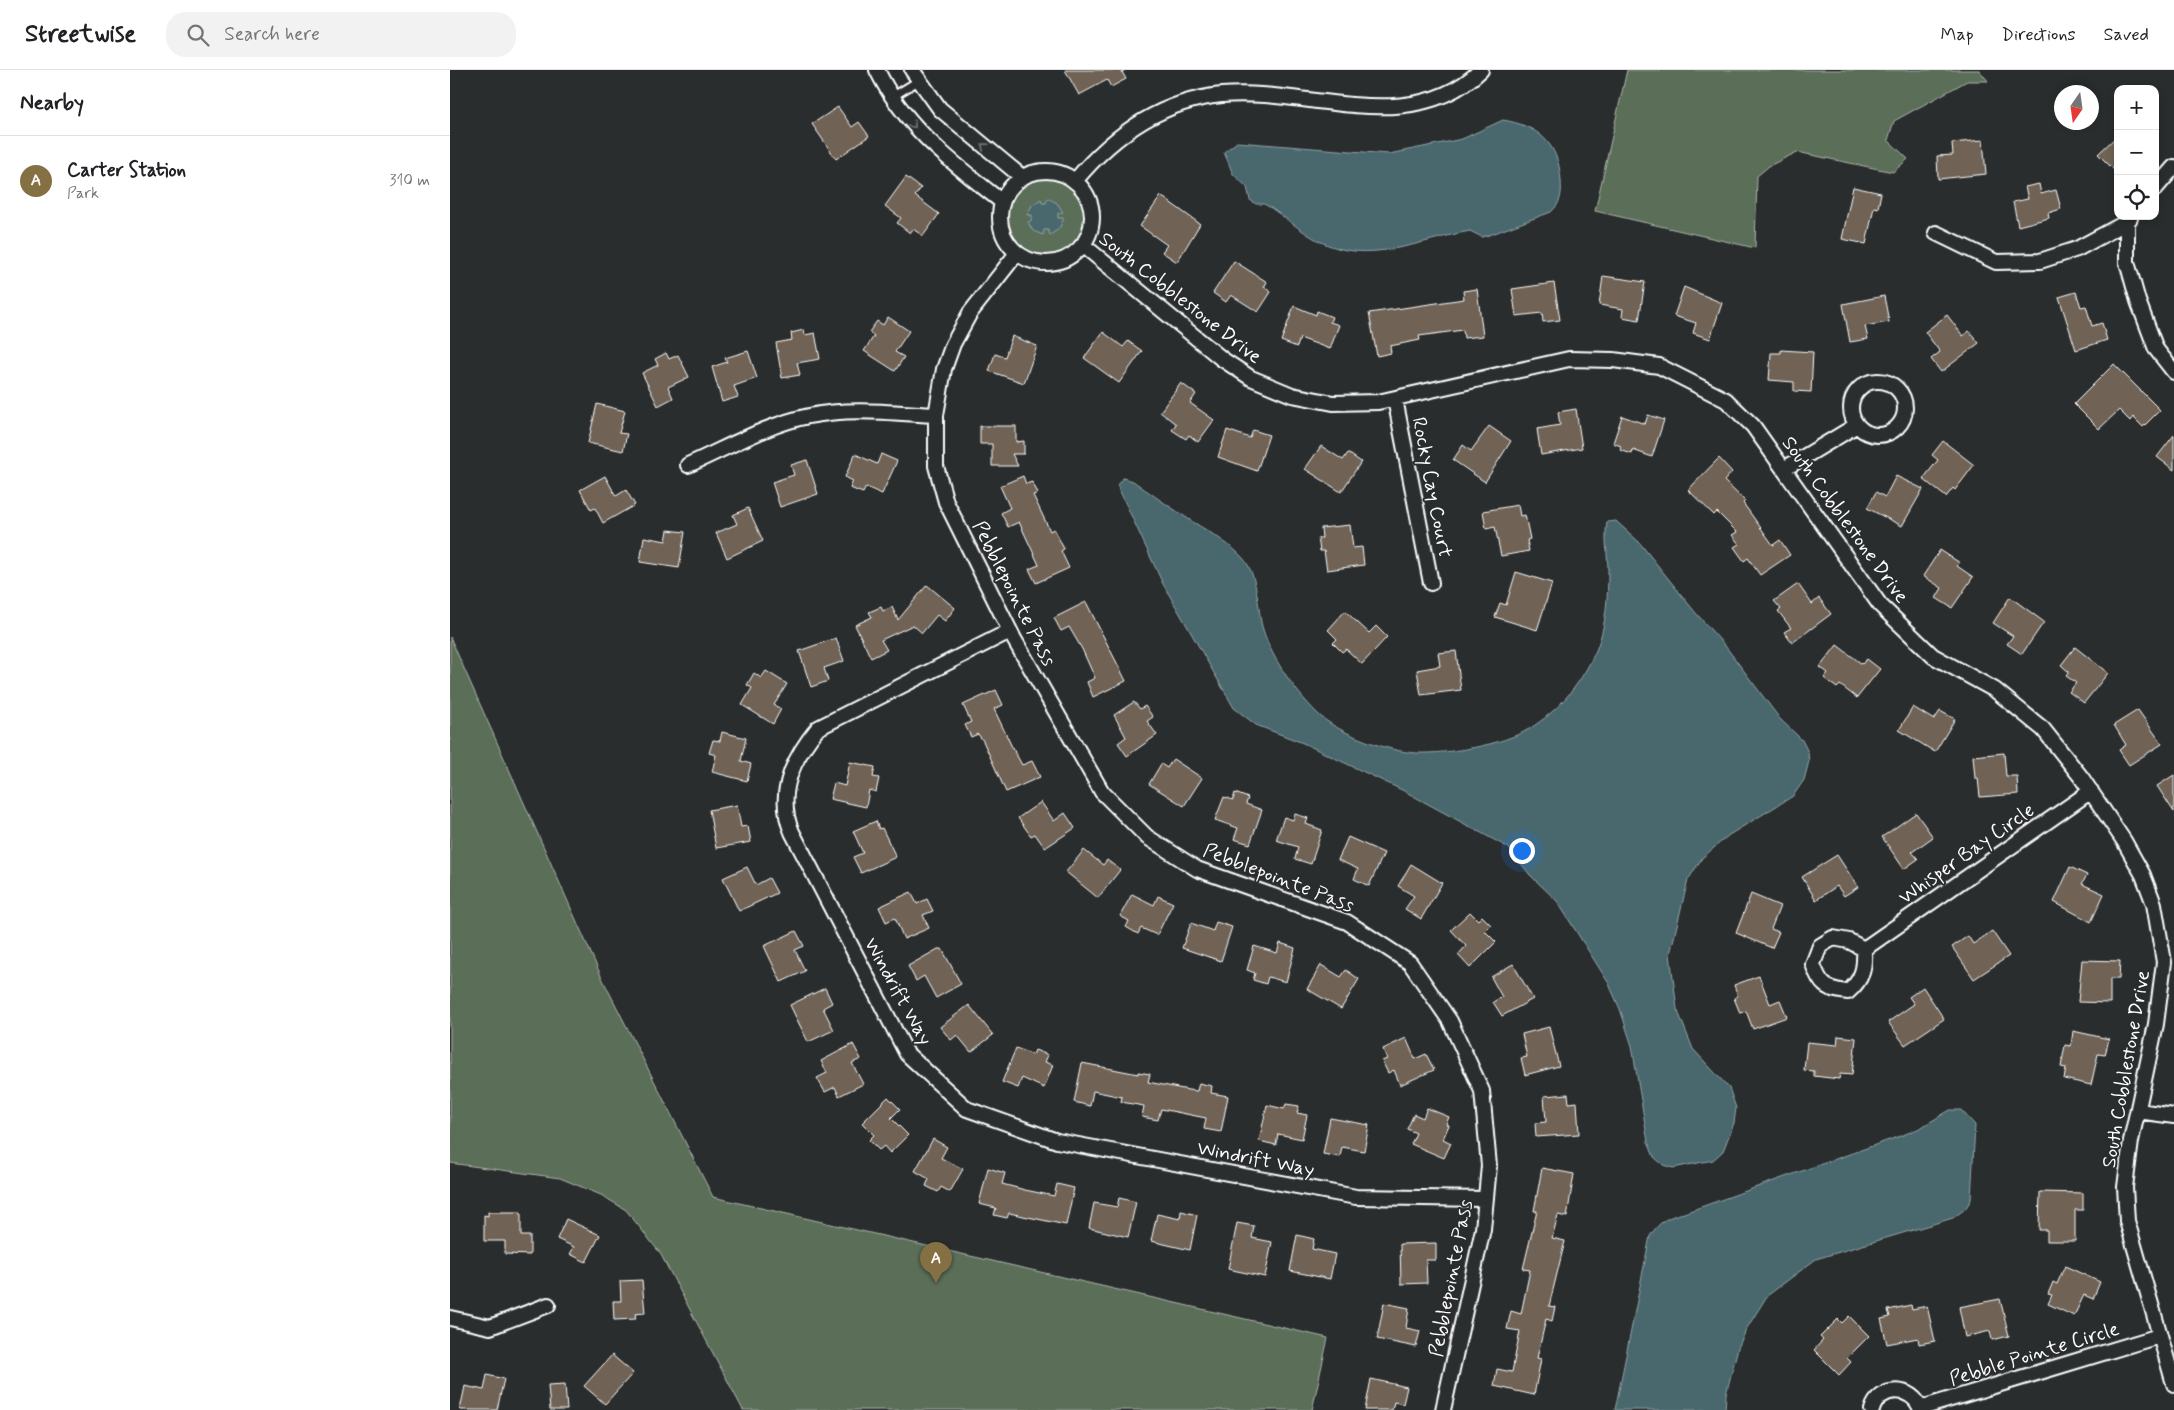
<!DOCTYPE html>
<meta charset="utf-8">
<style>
body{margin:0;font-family:Mynerve,sans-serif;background:#f2f2f2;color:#202124}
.controls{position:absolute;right:15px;top:15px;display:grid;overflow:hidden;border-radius:10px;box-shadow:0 2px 8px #0003}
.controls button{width:45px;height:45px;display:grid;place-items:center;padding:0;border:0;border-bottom:1px solid #e0e0e0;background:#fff;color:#202124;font:25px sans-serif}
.compass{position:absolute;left:1604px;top:15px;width:45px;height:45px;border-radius:50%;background:#fff;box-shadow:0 2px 8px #0003;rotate:193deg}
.you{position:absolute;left:1071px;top:780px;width:18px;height:18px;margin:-12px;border:4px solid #fff;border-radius:50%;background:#1a73e8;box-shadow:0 0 0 8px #1a73e833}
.badge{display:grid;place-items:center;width:32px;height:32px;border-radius:50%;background:#847042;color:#fff;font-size:16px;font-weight:700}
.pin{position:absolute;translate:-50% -41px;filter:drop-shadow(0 1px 2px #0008)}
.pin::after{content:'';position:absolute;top:26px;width:18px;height:15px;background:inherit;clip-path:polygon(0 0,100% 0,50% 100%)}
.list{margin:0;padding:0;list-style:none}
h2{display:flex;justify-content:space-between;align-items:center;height:65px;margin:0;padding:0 20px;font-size:21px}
h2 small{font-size:16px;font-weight:400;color:#757577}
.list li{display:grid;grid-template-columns:32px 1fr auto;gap:15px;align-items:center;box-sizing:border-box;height:90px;padding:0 20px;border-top:1px solid #e0e0e0}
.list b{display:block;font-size:19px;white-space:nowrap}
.list p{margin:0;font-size:16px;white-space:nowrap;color:#757577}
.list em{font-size:16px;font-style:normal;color:#757577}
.icon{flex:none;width:28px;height:28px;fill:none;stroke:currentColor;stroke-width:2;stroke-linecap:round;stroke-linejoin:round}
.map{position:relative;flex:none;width:1724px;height:1340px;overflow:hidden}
header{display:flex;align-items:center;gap:30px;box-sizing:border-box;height:70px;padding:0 25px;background:#fff;border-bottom:1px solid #e0e0e0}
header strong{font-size:24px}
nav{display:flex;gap:28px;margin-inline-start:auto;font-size:18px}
.search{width:350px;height:45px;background:#f2f2f2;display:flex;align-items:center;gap:12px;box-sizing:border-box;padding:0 18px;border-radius:20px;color:#757577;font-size:19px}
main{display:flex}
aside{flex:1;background:#fff}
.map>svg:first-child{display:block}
</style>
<header>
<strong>Streetwise</strong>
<div class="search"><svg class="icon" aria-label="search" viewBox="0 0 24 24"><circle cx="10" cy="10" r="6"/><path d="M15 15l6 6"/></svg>Search here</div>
<nav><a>Map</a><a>Directions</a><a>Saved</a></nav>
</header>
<main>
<aside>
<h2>Nearby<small></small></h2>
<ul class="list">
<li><span class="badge">A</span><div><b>Carter Station</b><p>Park</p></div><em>310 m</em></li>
</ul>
</aside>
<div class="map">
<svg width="1724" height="1340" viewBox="0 0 1724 1340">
<rect width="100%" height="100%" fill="#2a2d2e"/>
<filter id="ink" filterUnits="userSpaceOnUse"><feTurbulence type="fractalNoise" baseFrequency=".02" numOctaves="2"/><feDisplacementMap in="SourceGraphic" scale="10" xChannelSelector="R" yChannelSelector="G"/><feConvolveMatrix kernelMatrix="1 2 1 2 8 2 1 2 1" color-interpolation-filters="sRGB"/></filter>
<g filter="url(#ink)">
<path fill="#5a6e59" stroke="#acb6ac" d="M1177 0H1529L1538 11H1517L1444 51 1438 70 1458 89 1443 102 1347 82 1319 96 1307 106 1305 178 1145 141Z
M558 147a38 38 0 1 1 76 0a38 38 0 1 1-76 0Z
M0 567 152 908 263 1127 878 1268 862 1340H293L210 1183 176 1140 151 1125 110 1108 0 1093Z"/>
<path fill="#4a676e" stroke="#92a4a8" d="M1053 50C1089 56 1109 74 1111 111 1112 124 1111 133 1101 142L1042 164 1032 167 1020 161C970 170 918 196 869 171 852 162 837 149 821 138L814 134H806L800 130 797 117 783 104 774 82 787 72 939 84 1012 69Z
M598 128 607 133 613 142 608 143V148H614L609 159 600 165 598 160H594L593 165 583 161 578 152 582 150V145H577L582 135 591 129 592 133H596Z
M673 408 683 411C700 423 717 435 734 446 753 459 787 476 798 495 807 511 808 534 811 552 818 584 844 620 867 643 887 663 939 682 967 683 998 684 1052 675 1079 659 1110 640 1133 611 1147 578 1156 556 1158 525 1158 502 1158 484 1154 469 1157 452L1166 451 1189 472 1245 542 1276 577 1330 649 1352 670 1358 682 1359 691 1354 710 1343 726 1279 765 1252 788 1238 810 1220 884 1227 939 1243 979 1279 1018 1286 1038 1284 1053 1273 1081 1263 1090 1223 1098 1213 1095 1204 1087 1198 1072 1182 976 1170 939 1158 912 1107 831 1080 805 1059 778 954 721 853 673 806 655 784 638 713 514 667 415Z
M1500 1040H1511L1525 1055 1521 1130 1515 1139 1503 1148 1366 1189 1317 1226 1297 1258 1288 1278 1276 1324 1275 1340H1165L1200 1166C1210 1151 1217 1147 1234 1143L1453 1065 1470 1058Z"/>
<path fill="#6f6355" stroke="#fff" d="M615 0H675L672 2 676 9 661 17 657 10 629 25Z
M388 37 402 57 409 52 419 66 386 89 362 54Z
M1668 65V104L1648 84Z
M1533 70 1536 104 1488 109 1487 86 1503 85 1502 73Z
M456 107 471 118 465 126 489 144 473 166 463 159 460 163 447 153 451 148 435 136Z
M1589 114 1591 124 1606 120 1611 139 1598 143 1599 148 1568 156 1563 132 1578 129 1575 117Z
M1403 117 1431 123 1428 138 1424 137 1416 174 1392 169Z
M711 126 750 154 727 192 712 182 717 175 690 156Z
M784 191 817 212 814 217 821 222 808 242 781 225 776 232 763 223Z
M1153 206 1195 212 1189 250 1172 247 1173 239 1149 235Z
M1104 213 1110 250 1093 252 1092 243 1066 246 1062 219Z
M1234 217 1272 233 1260 269 1243 263 1246 253 1224 246Z
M1027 219 1033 266 1014 268 1013 260 969 266 970 270 940 276 941 283 927 286 919 243 1014 229 1013 221Z
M1626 222 1631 237 1636 236 1642 256 1652 253 1657 270 1626 280 1609 227Z
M1434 226 1439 252 1415 256 1418 269 1400 272 1393 234Z
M844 236 866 245 867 241 882 247 880 252 889 255 880 279 850 268 847 277 831 271Z
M1497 245 1513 266 1519 261 1529 273 1491 302 1481 289 1490 282 1475 262Z
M438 247 459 261 445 282 454 287 445 301 414 281 424 266 419 262 427 251 433 255Z
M354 260 355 265 365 263 370 289 347 293 350 305 332 308 326 273 342 270 341 263Z
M653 262 673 277 678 271 692 281 669 313 634 288Z
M562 266 587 276 574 313 539 301 545 284 555 287Z
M1331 280 1363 282 1361 322 1344 321V312L1319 310 1321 283H1331Z
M298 281 307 308 284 316 288 327 272 332 262 297 277 292 275 288Z
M216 283 219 289 228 285 239 307 218 317 223 328 208 336 192 303 208 295 205 289Z
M1664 294 1710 340 1693 357 1683 347 1680 351 1669 340 1649 359 1624 334Z
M731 313 746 324 740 333 764 350 748 372 739 365 736 369 722 360 726 354 710 342Z
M147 334 175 341 169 363 177 364 173 381 138 373Z
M1126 339 1132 378 1091 385 1087 359 1110 355 1108 342Z
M1198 345 1214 350 1202 387 1183 380 1182 384 1170 380 1171 376 1163 373 1172 346 1195 354Z
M530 356H566V372L574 371V384H562L568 396H542V374H530Z
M1039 356 1061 371 1035 412 1003 390 1013 375 1021 381Z
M777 360 800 368 803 360 819 365 807 401 768 387Z
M1724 365V400L1707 387Z
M1493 371 1524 395 1505 420 1503 418 1496 427 1473 409 1488 390 1482 385Z
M871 376 893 390 898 383 911 392 891 422 855 399Z
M405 384 427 394 431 384 447 391 432 424 416 417 413 423 400 418 403 411 395 407Z
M1269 388 1282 402 1274 411 1295 431 1293 433 1323 475 1330 470 1340 485 1310 505 1298 488 1294 491 1284 477 1289 474 1282 465 1287 462 1267 442 1264 445 1238 420Z
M357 390 368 424 330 437 322 412 344 405 341 395Z
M155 406 166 426 176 420 185 435 153 453 145 438 141 440 130 420Z
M573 406 576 414 582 412 588 423 583 425 600 461 604 459 614 479 611 481 619 498 586 513 579 499 589 495 569 452 558 457 551 443 560 438 550 416Z
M1446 406 1473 419 1452 456 1417 438 1426 422 1435 427Z
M1068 435 1070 446 1075 445 1080 469 1077 470 1079 481 1051 486 1045 457 1036 459 1033 441Z
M298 438 313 471 277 488 266 463 287 454 283 445Z
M900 455 903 478 912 477 914 495 877 500 874 481H870L868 468H872L871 458Z
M218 460 235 462 229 498 190 492 194 467 216 471Z
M1490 480 1510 493 1507 496 1523 507 1502 538 1486 528 1492 518 1473 506Z
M1066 502 1102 513 1087 560 1045 547 1050 533 1056 535Z
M1348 514 1362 534 1369 528 1381 544 1342 573 1334 562 1341 558 1328 541 1331 539 1324 531Z
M477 515 505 538 495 551 487 545 472 563 463 555 431 570 437 580 421 588 405 555 422 547 419 542 431 537 433 541 442 537 448 550Z
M1560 527 1594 552 1572 584 1557 574 1563 566 1543 553Z
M636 532 676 611 643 627 637 612 645 608 632 579 619 557 611 561 604 548Z
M895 541 919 563 926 556 937 567 912 594 896 579 892 582 883 573 887 569 878 560Z
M386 568 394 591 374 598 378 611 361 617 349 581Z
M1387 575 1412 594 1417 589 1430 599 1407 628 1390 615 1387 618 1374 608 1378 603 1370 597Z
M1625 577 1658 603 1634 633 1619 622 1626 613 1616 606 1619 602 1611 595Z
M1006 581 1011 620 971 625 967 600 990 596 988 583Z
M316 601 337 614 324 635 331 639 323 654 292 635 302 618 297 615 304 603 311 608Z
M546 620 553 635 544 639 562 677 572 695 582 691 590 707 556 722 533 671 528 664 521 667 515 655 521 652 513 635Z
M684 632 690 639 695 636 703 647 697 651 707 665 677 686 668 673 676 667 664 645Z
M1463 637 1484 650 1490 641 1505 649 1485 682 1449 660Z
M1688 640 1712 674 1679 695 1669 680 1676 675 1664 655Z
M272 662 296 668 291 691 301 694 297 711 262 702 266 685 259 683 263 670 270 671Z
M1554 683 1556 706H1567L1568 724 1530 727 1528 708H1525L1523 686Z
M723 689 752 708 734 736 699 714 711 694 717 698Z
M400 692 425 697 423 707 429 708 426 722 419 720 416 737 380 729 384 713 395 716Z
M1724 705V742L1707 716Z
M785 723 798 728 796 734 812 740 800 774 784 769 788 758 765 750 774 727 783 730Z
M591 732 604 751 615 743 625 758 595 778 585 764 581 766 568 748Z
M287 735 291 757 298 756 301 772 266 778 259 740Z
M1466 743 1483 767 1462 782 1468 789 1454 799 1432 767Z
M845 744 858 748 856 754 872 760 861 794 845 789 848 777 826 770 834 747 843 750Z
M426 751 429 759 432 758 446 787 411 803 403 787 413 783 403 761Z
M898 767 934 783 919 816 904 809 908 799 888 790Z
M634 780 653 795 657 790 670 800 648 828 616 802Z
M1387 785 1408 817 1394 826 1387 816 1366 830 1352 807Z
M961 794 992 813 971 849 955 839 964 826 948 816Z
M297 797 306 815 319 808 327 823 289 841 273 808Z
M1620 797 1637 805 1632 814 1654 824 1641 852 1604 832Z
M461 822 467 834 477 829 483 841 473 845 479 858 454 869 445 848 436 852 429 837Z
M682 824 704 835 708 826 723 833 707 865 691 858 688 864 676 857 679 851 670 846Z
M1301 824 1330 836 1321 859 1329 862 1322 878 1286 863Z
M1020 842 1028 850 1032 846 1041 855 1035 861 1046 872 1020 898 1008 885 1016 876 1001 860Z
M766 852 782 857 771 891 732 878 741 853 763 861Z
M346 861 354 876 345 880 355 901 331 912 314 876Z
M1542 861 1559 886 1524 909 1502 877 1518 866 1523 874Z
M830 873 845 878 836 912 818 907 816 914 803 910 805 903 797 900 804 876 827 883Z
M488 879H492L511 914 486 928 474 906 466 911 458 896Z
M1632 890 1670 891 1669 909H1660V933L1628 932Z
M1063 894 1083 929 1052 946 1043 932 1052 927 1041 907Z
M871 895 891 907 896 900 909 909 891 939 857 919Z
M1309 906 1320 934 1330 930 1337 947 1303 959 1296 941 1290 943 1284 928 1288 926 1284 915Z
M1473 917 1494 949 1455 975 1438 952 1464 934 1459 927Z
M375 918 382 933 373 938 384 960 358 972 340 935Z
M519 935 543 965 521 982 507 965 501 970 490 957Z
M1099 957 1109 996 1075 1005 1071 988 1077 987 1072 964Z
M1623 961 1659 969 1655 985 1648 984 1641 1015 1614 1009 1616 998 1611 997 1615 975 1621 976Z
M1388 966 1406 968 1402 1005 1390 1004 1389 1009 1364 1006V1001L1354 1000 1357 972 1387 975Z
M956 968 965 989 976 984 984 1000 950 1015 944 1000 938 1003 932 991 937 989 933 979Z
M403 974 411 989 402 993 413 1014 389 1026 385 1017 375 1022 367 1008 377 1003 371 991Z
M566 978 583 985 585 980 598 985 595 992 603 995 594 1018 572 1008 568 1018 552 1012Z
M632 993 688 1004V1002L700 1004 698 1012 738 1020 747 1021 749 1013 762 1016 761 1023 778 1026 771 1062 754 1059 756 1048 711 1039 708 1050 692 1047 694 1036 671 1032 672 1027 643 1021 640 1036 624 1032Z
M1118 1024 1119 1033 1127 1032 1129 1064 1086 1067 1085 1053 1096 1052 1094 1026Z
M438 1027 450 1039 441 1048 458 1065 440 1083 434 1076 429 1080 419 1070 424 1065 412 1053Z
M836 1034 849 1036 847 1043 857 1045 852 1069 828 1064 826 1075 809 1071 817 1035 834 1039Z
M977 1038 999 1047 996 1054 999 1055 993 1069 1001 1073 994 1088 961 1074 966 1063 957 1059 964 1044 973 1048Z
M880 1048 919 1055 914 1081 892 1077 890 1087 873 1084Z
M483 1069 497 1077 491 1088 513 1099 500 1122 491 1117 488 1122 476 1116 479 1109 465 1101Z
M538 1098 555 1103 552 1114 575 1120 604 1126 607 1114 624 1118 616 1155 559 1143 557 1148 544 1145 546 1138 529 1134Z
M1092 1098 1124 1104 1117 1147 1108 1145 1102 1168 1115 1171 1099 1236 1105 1237 1102 1251 1096 1249 1087 1288 1091 1289 1084 1325 1044 1316 1047 1299 1062 1302 1070 1261 1057 1259 1061 1241 1071 1244 1080 1200 1073 1199 1087 1141H1084Z
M1590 1122 1633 1123V1140H1625V1171H1597V1160H1589Z
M669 1128 686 1132 678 1167 639 1158 644 1133 667 1137Z
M731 1141 747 1145 740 1180 701 1171 707 1144 730 1149Z
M38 1142H71V1166H80V1185L55 1184V1171H34V1145L38 1146Z
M116 1149 150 1165 136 1192 120 1184 124 1177 107 1169Z
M787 1153 804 1156 802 1168 822 1172 815 1207 778 1199Z
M847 1165 864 1169 862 1179 885 1184 880 1209 840 1201Z
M986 1173V1190H976L977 1213 951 1214 950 1174Z
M1615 1196 1650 1212 1643 1229 1634 1225 1624 1246 1598 1234 1602 1225 1598 1224 1603 1212 1607 1214Z
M192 1210 195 1243 185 1244 186 1249 164 1250 163 1231H171L170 1211Z
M1550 1229 1559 1266 1542 1270 1540 1261 1515 1267 1509 1237Z
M934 1233 959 1238 956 1258 970 1261 966 1277 927 1269Z
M1461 1235 1462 1239 1477 1236 1485 1271 1469 1274 1468 1268 1437 1274 1431 1249 1440 1247 1438 1240Z
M1399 1246 1419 1266 1397 1288 1401 1292 1389 1305 1364 1280 1373 1270 1370 1267 1388 1249 1392 1253Z
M162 1285 183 1303 155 1334 134 1316Z
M37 1305 54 1309 47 1340H10L15 1316 34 1320Z
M921 1309 957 1317 953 1334 944 1332 942 1340H915Z
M115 1314 117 1340H100L98 1315Z"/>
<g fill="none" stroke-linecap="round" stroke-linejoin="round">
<defs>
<path id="service" d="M442 27 468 11"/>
<path id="minor" d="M427 0C455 58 503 93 552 132
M462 0 490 39 572 107
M550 147a46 46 0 1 1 92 0a46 46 0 1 1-92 0Z
M625 111C663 65 711 31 772 25 856 17 960 69 1031 0
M1705 119 1724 97
M1680 148 1677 152V192L1688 231 1706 279 1724 302
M1486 163 1546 192 1590 191 1627 179 1677 152
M633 175 772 289 801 308 842 325 883 333 928 332 1119 289 1163 290 1209 296 1276 330 1303 356 1430 535 1483 586 1545 620 1593 659 1631 707 1674 771 1693 805 1704 834 1714 892 1706 954 1681 1071 1675 1117 1677 1151 1724 1314
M567 183 520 243 503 274 494 299 486 345V396L496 432 564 569 652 722 697 767 747 799 897 852 960 893 1000 951 1032 1021 1039 1096 1033 1159 993 1340
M1401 338a27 27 0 1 1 54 0a27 27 0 1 1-54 0Z
M945 329 981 513
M238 395C277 378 318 354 359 346 401 337 445 343 486 345
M1334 399 1407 355
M560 561 368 658C344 687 325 723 342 762L457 984 517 1039 607 1071 906 1127 1036 1129
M1414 879 1399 871 1383 868 1370 876 1363 894C1370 915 1376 920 1398 922 1413 909 1415 897 1414 879L1641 721
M1688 1041 1724 1046
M0 1248 40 1257 98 1235
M1471 1338 1709 1266
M1422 1340C1429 1315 1463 1315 1471 1340"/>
</defs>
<use href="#service" stroke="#fff" stroke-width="11"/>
<use href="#minor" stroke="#fff" stroke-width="18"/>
<use href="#service" stroke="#2a2d2e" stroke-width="7"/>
<use href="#minor" stroke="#2a2d2e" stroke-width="14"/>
</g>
<defs><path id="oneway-chevron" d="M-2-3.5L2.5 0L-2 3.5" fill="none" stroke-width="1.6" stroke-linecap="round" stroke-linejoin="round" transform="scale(1.25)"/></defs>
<g stroke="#6a6c6d">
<use href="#oneway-chevron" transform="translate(463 55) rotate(49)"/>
<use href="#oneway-chevron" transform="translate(534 76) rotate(-141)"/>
</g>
</g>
<g text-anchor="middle" stroke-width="4" stroke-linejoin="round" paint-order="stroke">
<g font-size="20" fill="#fff" stroke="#2a2d2e">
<text transform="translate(731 227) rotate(38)" y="7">South Cobblestone Drive</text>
<text transform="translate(983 417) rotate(79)" y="7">Rocky Cay Court</text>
<text transform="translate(1396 449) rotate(54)" y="7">South Cobblestone Drive</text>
<text transform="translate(565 523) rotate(63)" y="7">Pebblepointe Pass</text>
<text transform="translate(1516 783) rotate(-35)" y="7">Whisper Bay Circle</text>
<text transform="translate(829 807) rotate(21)" y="7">Pebblepointe Pass</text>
<text transform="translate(449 921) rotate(61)" y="7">Windrift Way</text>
<text transform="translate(1675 999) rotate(-80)" y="7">South Cobblestone Drive</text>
<text transform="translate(806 1088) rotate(11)" y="7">Windrift Way</text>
<text transform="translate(1000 1208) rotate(-79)" y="7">Pebblepointe Pass</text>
<text transform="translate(1584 1283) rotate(-17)" y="7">Pebble Pointe Circle</text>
</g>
</g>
</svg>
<div class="controls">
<button>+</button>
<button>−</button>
<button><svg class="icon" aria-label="locate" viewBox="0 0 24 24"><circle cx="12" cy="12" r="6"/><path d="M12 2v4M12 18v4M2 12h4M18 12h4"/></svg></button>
</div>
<svg class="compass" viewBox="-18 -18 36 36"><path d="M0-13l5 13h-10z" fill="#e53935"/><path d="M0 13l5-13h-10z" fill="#757577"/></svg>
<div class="you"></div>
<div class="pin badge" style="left:486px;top:1213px">A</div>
</div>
</main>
